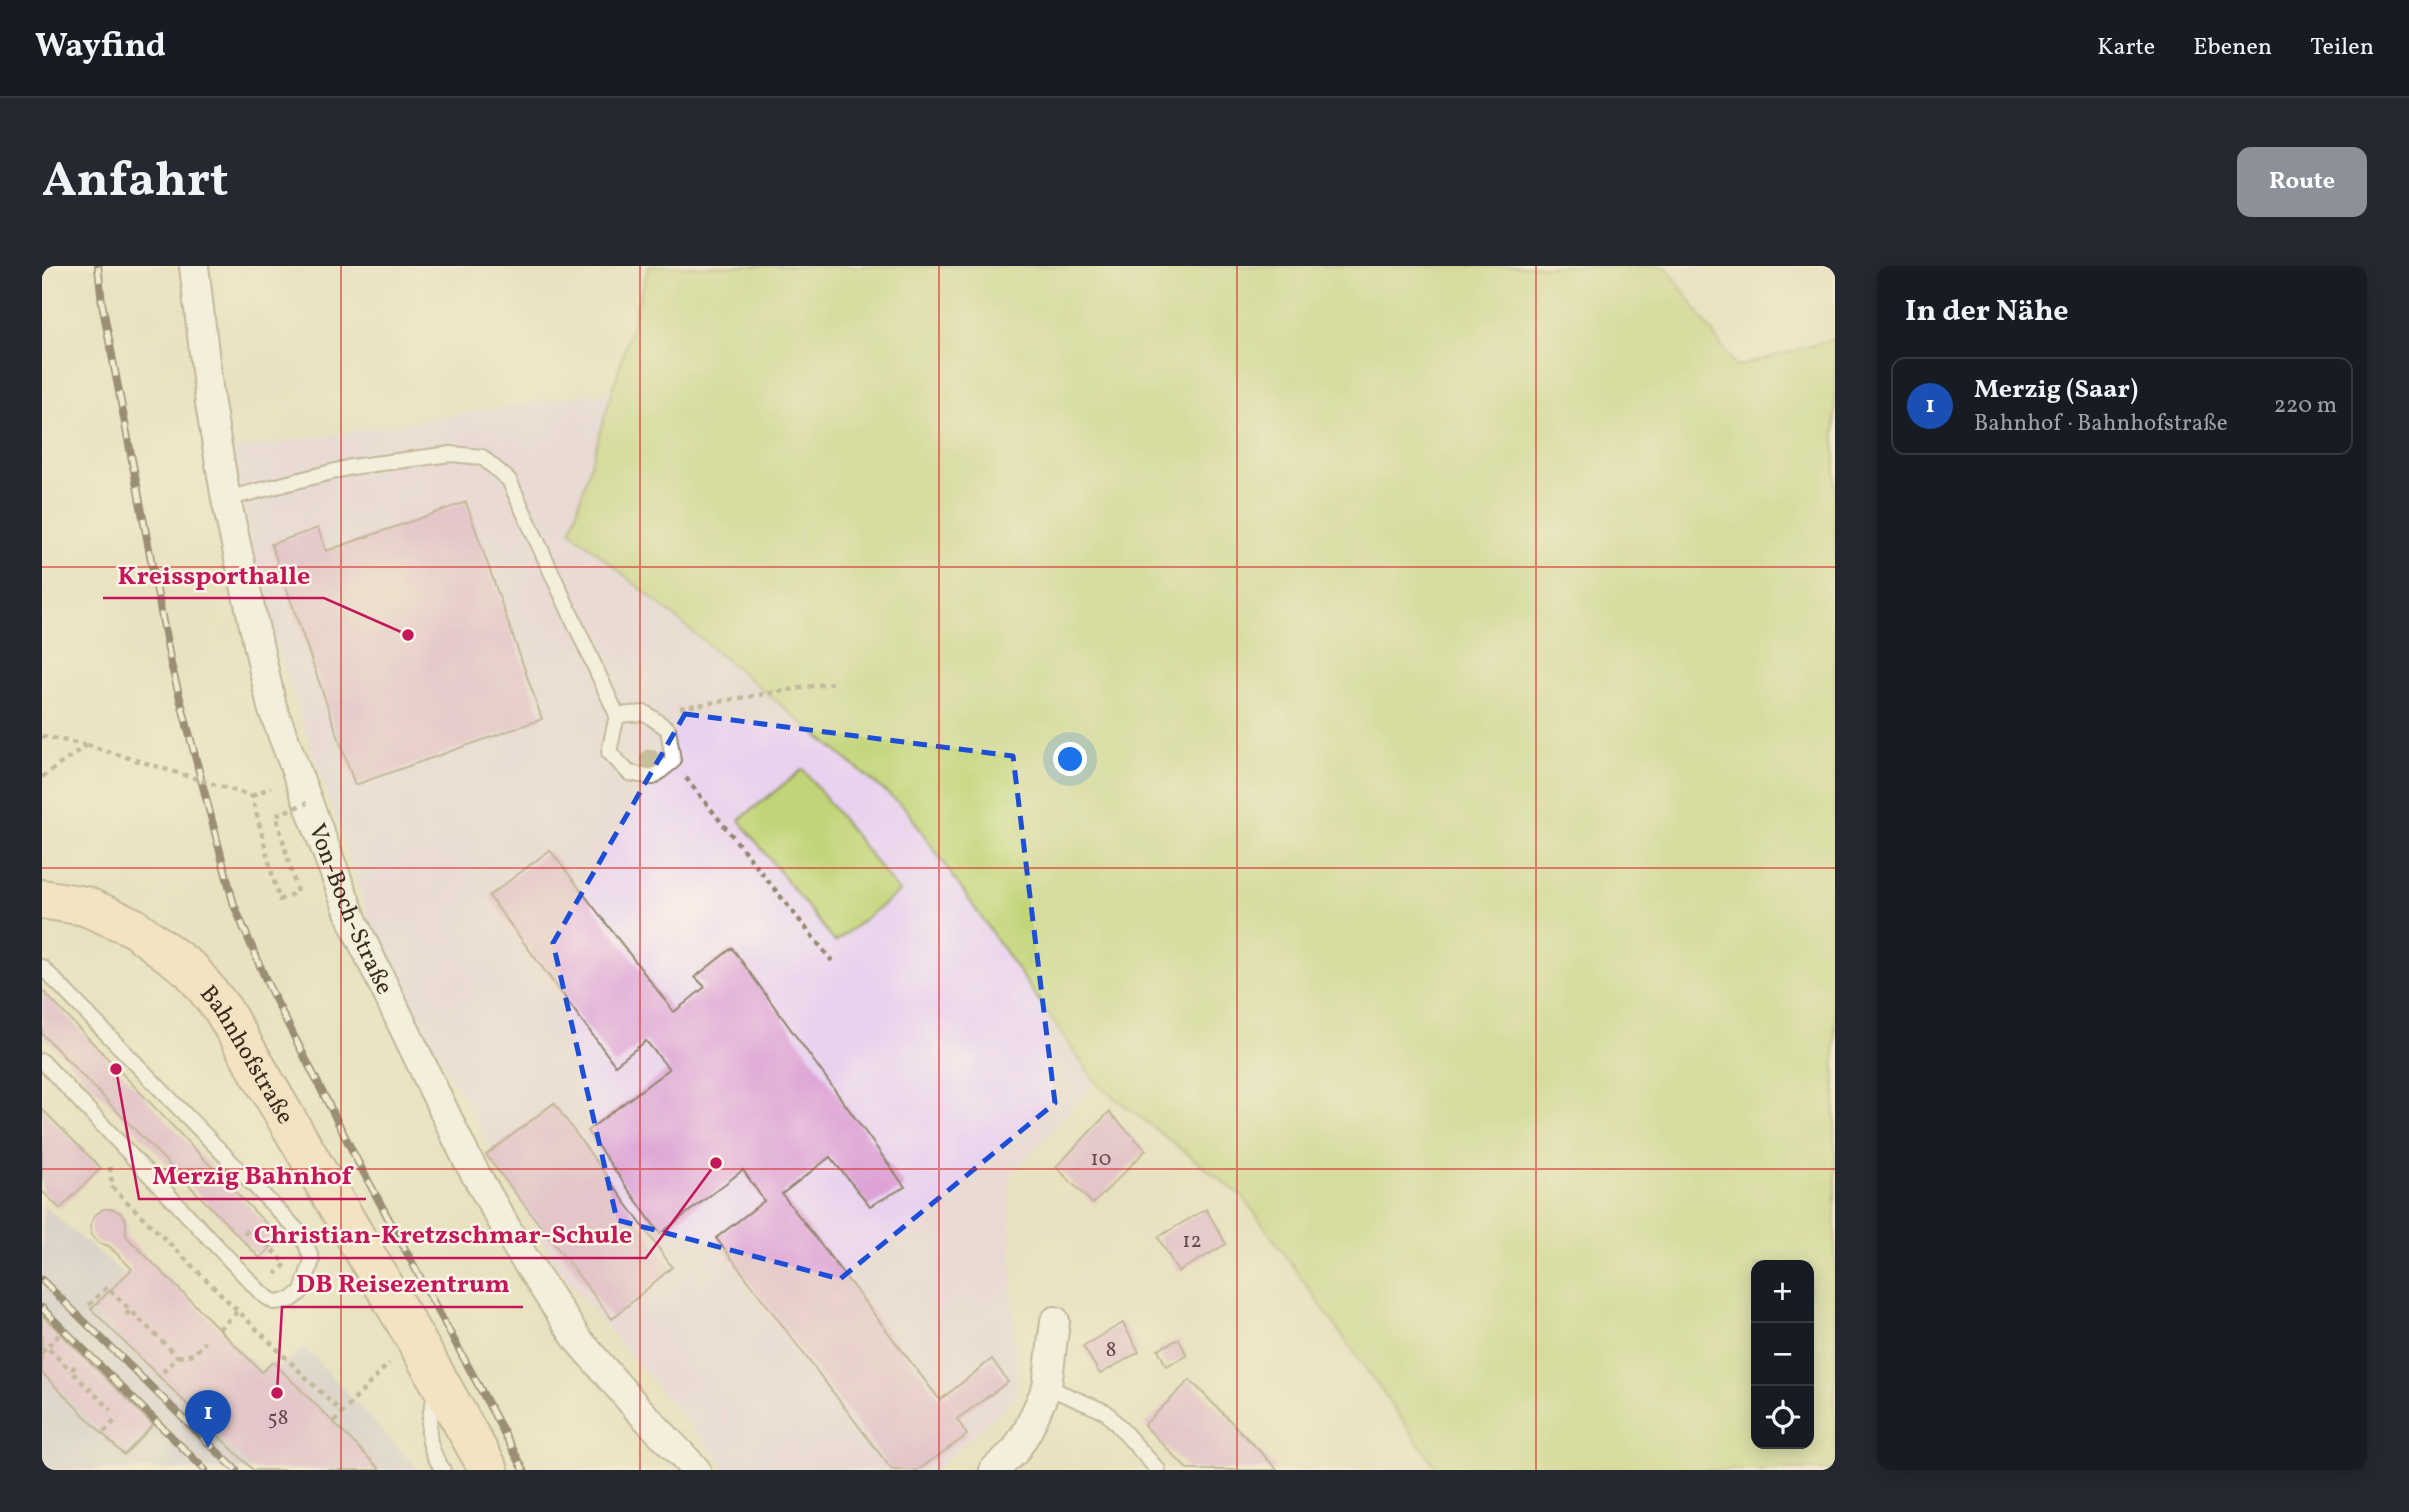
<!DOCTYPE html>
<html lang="de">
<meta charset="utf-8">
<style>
body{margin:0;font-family:Vollkorn,serif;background:#242831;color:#f1f3f6}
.controls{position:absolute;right:21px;bottom:21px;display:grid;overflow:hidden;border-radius:14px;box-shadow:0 4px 18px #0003}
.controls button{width:63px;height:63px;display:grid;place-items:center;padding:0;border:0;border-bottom:2px solid #363941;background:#171b24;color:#f1f3f6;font:35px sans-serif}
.you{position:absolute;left:1029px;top:494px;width:24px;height:24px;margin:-18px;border:5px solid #fff;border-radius:50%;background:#1a73e8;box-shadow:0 0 0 10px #1a73e833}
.badge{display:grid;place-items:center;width:46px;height:46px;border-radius:50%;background:#8c9099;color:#fff;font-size:23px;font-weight:700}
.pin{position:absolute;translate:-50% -58px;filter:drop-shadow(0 2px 4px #0008)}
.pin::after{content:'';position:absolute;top:37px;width:24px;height:21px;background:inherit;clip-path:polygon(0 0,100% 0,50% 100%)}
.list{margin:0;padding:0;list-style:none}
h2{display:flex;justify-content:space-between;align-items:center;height:91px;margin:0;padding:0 28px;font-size:30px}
h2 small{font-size:23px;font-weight:400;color:#9ea1a6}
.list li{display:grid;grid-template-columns:46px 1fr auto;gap:21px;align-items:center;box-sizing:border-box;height:98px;margin:0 14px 14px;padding:0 14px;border:2px solid #363941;border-radius:14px}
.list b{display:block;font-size:26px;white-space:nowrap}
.list p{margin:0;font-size:23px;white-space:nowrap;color:#9ea1a6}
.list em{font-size:23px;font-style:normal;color:#9ea1a6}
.icon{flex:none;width:38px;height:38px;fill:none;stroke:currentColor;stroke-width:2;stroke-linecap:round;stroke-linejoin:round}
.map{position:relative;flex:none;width:1793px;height:1204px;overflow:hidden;border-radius:14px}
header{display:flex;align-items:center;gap:42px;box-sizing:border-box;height:98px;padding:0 35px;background:#171b24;border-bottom:2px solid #363941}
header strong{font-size:33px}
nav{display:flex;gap:38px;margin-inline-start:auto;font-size:24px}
.intro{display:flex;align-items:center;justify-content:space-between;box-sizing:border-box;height:168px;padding:0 42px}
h1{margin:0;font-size:49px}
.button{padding:18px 32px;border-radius:14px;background:#8c9099;color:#fff;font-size:24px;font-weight:700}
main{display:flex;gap:42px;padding:0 42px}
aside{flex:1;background:#171b24;border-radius:14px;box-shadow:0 4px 18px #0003}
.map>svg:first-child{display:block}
</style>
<header>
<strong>Wayfind</strong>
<nav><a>Karte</a><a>Ebenen</a><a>Teilen</a></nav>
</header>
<div class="intro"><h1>Anfahrt</h1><a class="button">Route</a></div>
<main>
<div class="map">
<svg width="1793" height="1204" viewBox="0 0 1793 1204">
<rect width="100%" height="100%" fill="#fcf5e5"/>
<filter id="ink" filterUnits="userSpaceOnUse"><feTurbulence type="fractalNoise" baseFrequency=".0143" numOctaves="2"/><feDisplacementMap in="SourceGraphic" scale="14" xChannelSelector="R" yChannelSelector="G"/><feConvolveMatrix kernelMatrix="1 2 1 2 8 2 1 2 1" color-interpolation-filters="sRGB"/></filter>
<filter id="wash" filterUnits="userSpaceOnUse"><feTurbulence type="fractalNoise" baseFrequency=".00686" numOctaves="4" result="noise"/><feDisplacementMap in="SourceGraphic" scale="28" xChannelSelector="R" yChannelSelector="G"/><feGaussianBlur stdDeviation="1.57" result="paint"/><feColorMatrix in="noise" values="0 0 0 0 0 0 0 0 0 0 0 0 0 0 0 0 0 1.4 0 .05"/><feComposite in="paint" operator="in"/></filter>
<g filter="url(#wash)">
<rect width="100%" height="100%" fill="#e9e2c0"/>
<path fill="#e8d2ee" d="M571 124 529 265 864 543 1054 817 967 912 975 1130 893 1204H686L518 1006 337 682 218 330 191 184Z"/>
<path fill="#c9bfd7" d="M0 939 163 1076 187 1139 263 1082 377 1204H0Z"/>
<path fill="#c1d477" stroke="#7e7f4a" stroke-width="2" fill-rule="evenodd" d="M607 0H1624L1694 101 1793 73V1204H1396L1202 932 1054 817 864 543 529 265ZM1767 999V1178H1714V999Z
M761 503 857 626 793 676 697 554Z"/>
<g id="blocks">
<path fill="#dda3d6" d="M424 236 500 453 313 519 229 278 276 262 284 285Z
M508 584 632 746 663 721 653 711 690 682 863 921 828 940 788 891 740 928 898 1134 950 1093 966 1116 915 1153 925 1169 876 1204H850L674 972 722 935 701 904 618 968 545 865 627 803 604 775 573 799 447 630Z
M0 724 238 972 218 992 0 768Z
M512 837 630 1001 570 1053 444 889Z
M0 843 59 902 18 943 0 925Z
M1067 846 1104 884 1051 938 1014 901Z
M61 943H71L79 947 84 954V970L220 1106 231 1096 339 1204H211L49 1043 90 1003 67 980 57 977 50 970 48 960 52 950Z
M1164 943 1184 978 1136 1006 1116 971Z
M0 1049 111 1159 82 1189 0 1107Z
M1081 1057 1097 1086 1058 1108 1041 1080Z
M1137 1073 1145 1090 1124 1100 1116 1083Z
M1148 1114 1203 1170 1236 1204H1146L1102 1159Z"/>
</g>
</g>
<g filter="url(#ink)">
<use href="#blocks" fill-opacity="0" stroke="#92866f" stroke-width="2"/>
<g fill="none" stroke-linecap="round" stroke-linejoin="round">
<defs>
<path id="lane" d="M184 233 309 201 409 188 440 191 467 214 575 449 567 486 587 507 611 511 631 495 626 463 603 447 575 449
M0 701 261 970 270 994 260 1025 249 1034 232 1036 220 1028 0 795
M1005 1121 1064 1146 1116 1204
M395 1123C386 1156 380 1174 401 1204"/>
<g id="street">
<path id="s1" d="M152 0 168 138 184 233 230 441 312 658 425 893 475 981 536 1074 596 1143 654 1204"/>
<path d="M952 1204 973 1185 986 1164 1005 1121 1013 1055"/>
</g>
<g id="secondary">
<path id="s2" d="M0 633 43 640 91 661 149 704 181 744 372 1071 447 1204"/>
</g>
</defs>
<use href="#lane" stroke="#92866f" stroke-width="18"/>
<use href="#street" stroke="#92866f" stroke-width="32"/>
<use href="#secondary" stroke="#92866f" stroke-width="42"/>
<path stroke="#92866f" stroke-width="4.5" stroke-dasharray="5 5" stroke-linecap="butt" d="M638 442 790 417
M0 470 44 479
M0 511 45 479
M644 512 790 695
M210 530 229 521
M68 901 70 921 300 1147 347 1097
M202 968 209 962 244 998 234 1008
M47 1039 65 1021 88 1044
M84 1049 88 1044 136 1091 117 1110
M177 1063 195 1046
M17 1069 5 1081 29 1105
M0 1086 5 1081
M136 1091 152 1088 163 1076
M33 1100 29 1105 69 1144
M292 1156 300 1147
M62 1166 76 1151"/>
<use href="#lane" stroke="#fff" stroke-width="14"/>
<use href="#street" stroke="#fff" stroke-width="28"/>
<use href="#secondary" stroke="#fee5c5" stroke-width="38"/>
<defs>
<path id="rail" d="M56 0 60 37 129 398 192 639 227 721 316 896 482 1204
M0 1014 194 1204
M0 1042 163 1204"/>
</defs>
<use href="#rail" stroke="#3b2a1e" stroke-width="8"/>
<use href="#rail" stroke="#fcf5e5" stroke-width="5" stroke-dasharray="16" stroke-linecap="butt"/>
<path stroke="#92866f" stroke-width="4.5" stroke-dasharray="5 5" stroke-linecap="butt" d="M45 479 210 530 237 634 255 626 234 549 265 537"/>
</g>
<circle fill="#9b9473" cx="608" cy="493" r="10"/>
</g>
<path d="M0 0H1793V1204H0ZM643 448 971 490 1013 837 798 1013 575 954 511 677Z" fill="#e9e2c0" fill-opacity=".55" fill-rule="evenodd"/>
<path fill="none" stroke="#1d4ed8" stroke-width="5" stroke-dasharray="14 9" stroke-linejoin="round" d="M643 448 971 490 1013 837 798 1013 575 954 511 677Z"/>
<path fill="none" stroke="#d62828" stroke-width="2" stroke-opacity="0.55" d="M299 0V1204M598 0V1204M897 0V1204M1195 0V1204M1494 0V1204M0 301H1793M0 602H1793M0 903H1793"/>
<g text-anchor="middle" stroke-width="5" stroke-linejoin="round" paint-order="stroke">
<g font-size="21" fill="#64484c">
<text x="1059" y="899">10</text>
<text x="1150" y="981">12</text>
<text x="1069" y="1090">8</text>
<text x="236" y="1158">58</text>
</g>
<g font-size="24" fill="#3b2a1e" stroke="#fcf5e5">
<text dy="8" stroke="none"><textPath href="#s1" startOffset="665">Von-Boch-Straße</textPath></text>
<text dy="8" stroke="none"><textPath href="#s2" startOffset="270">Bahnhofstraße</textPath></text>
</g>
</g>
<path fill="none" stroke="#c2185b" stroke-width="2.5" d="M366 369L282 332H61M74 803L97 933H324M674 897L604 992H198M235 1127L240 1041H481"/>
<g fill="#c2185b" stroke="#fcf5e5" stroke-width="2.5">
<circle cx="366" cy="369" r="7"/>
<circle cx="74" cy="803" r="7"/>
<circle cx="674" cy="897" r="7"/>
<circle cx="235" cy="1127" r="7"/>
</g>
<g font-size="26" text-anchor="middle" font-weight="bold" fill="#c2185b" stroke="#fcf5e5" stroke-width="5" stroke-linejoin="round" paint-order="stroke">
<text x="172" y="318">Kreissporthalle</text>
<text x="210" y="918">Merzig Bahnhof</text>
<text x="401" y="977">Christian-Kretzschmar-Schule</text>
<text x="361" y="1026">DB Reisezentrum</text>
</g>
</svg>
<div class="controls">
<button>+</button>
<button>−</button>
<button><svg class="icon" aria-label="locate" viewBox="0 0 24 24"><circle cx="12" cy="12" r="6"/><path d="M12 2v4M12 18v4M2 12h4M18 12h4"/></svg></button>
</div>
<div class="you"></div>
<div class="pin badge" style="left:166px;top:1182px;background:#1a4fb4">1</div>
</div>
<aside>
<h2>In der Nähe<small></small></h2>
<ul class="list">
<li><span class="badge" style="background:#1a4fb4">1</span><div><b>Merzig (Saar)</b><p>Bahnhof · Bahnhofstraße</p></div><em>220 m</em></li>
</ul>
</aside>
</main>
